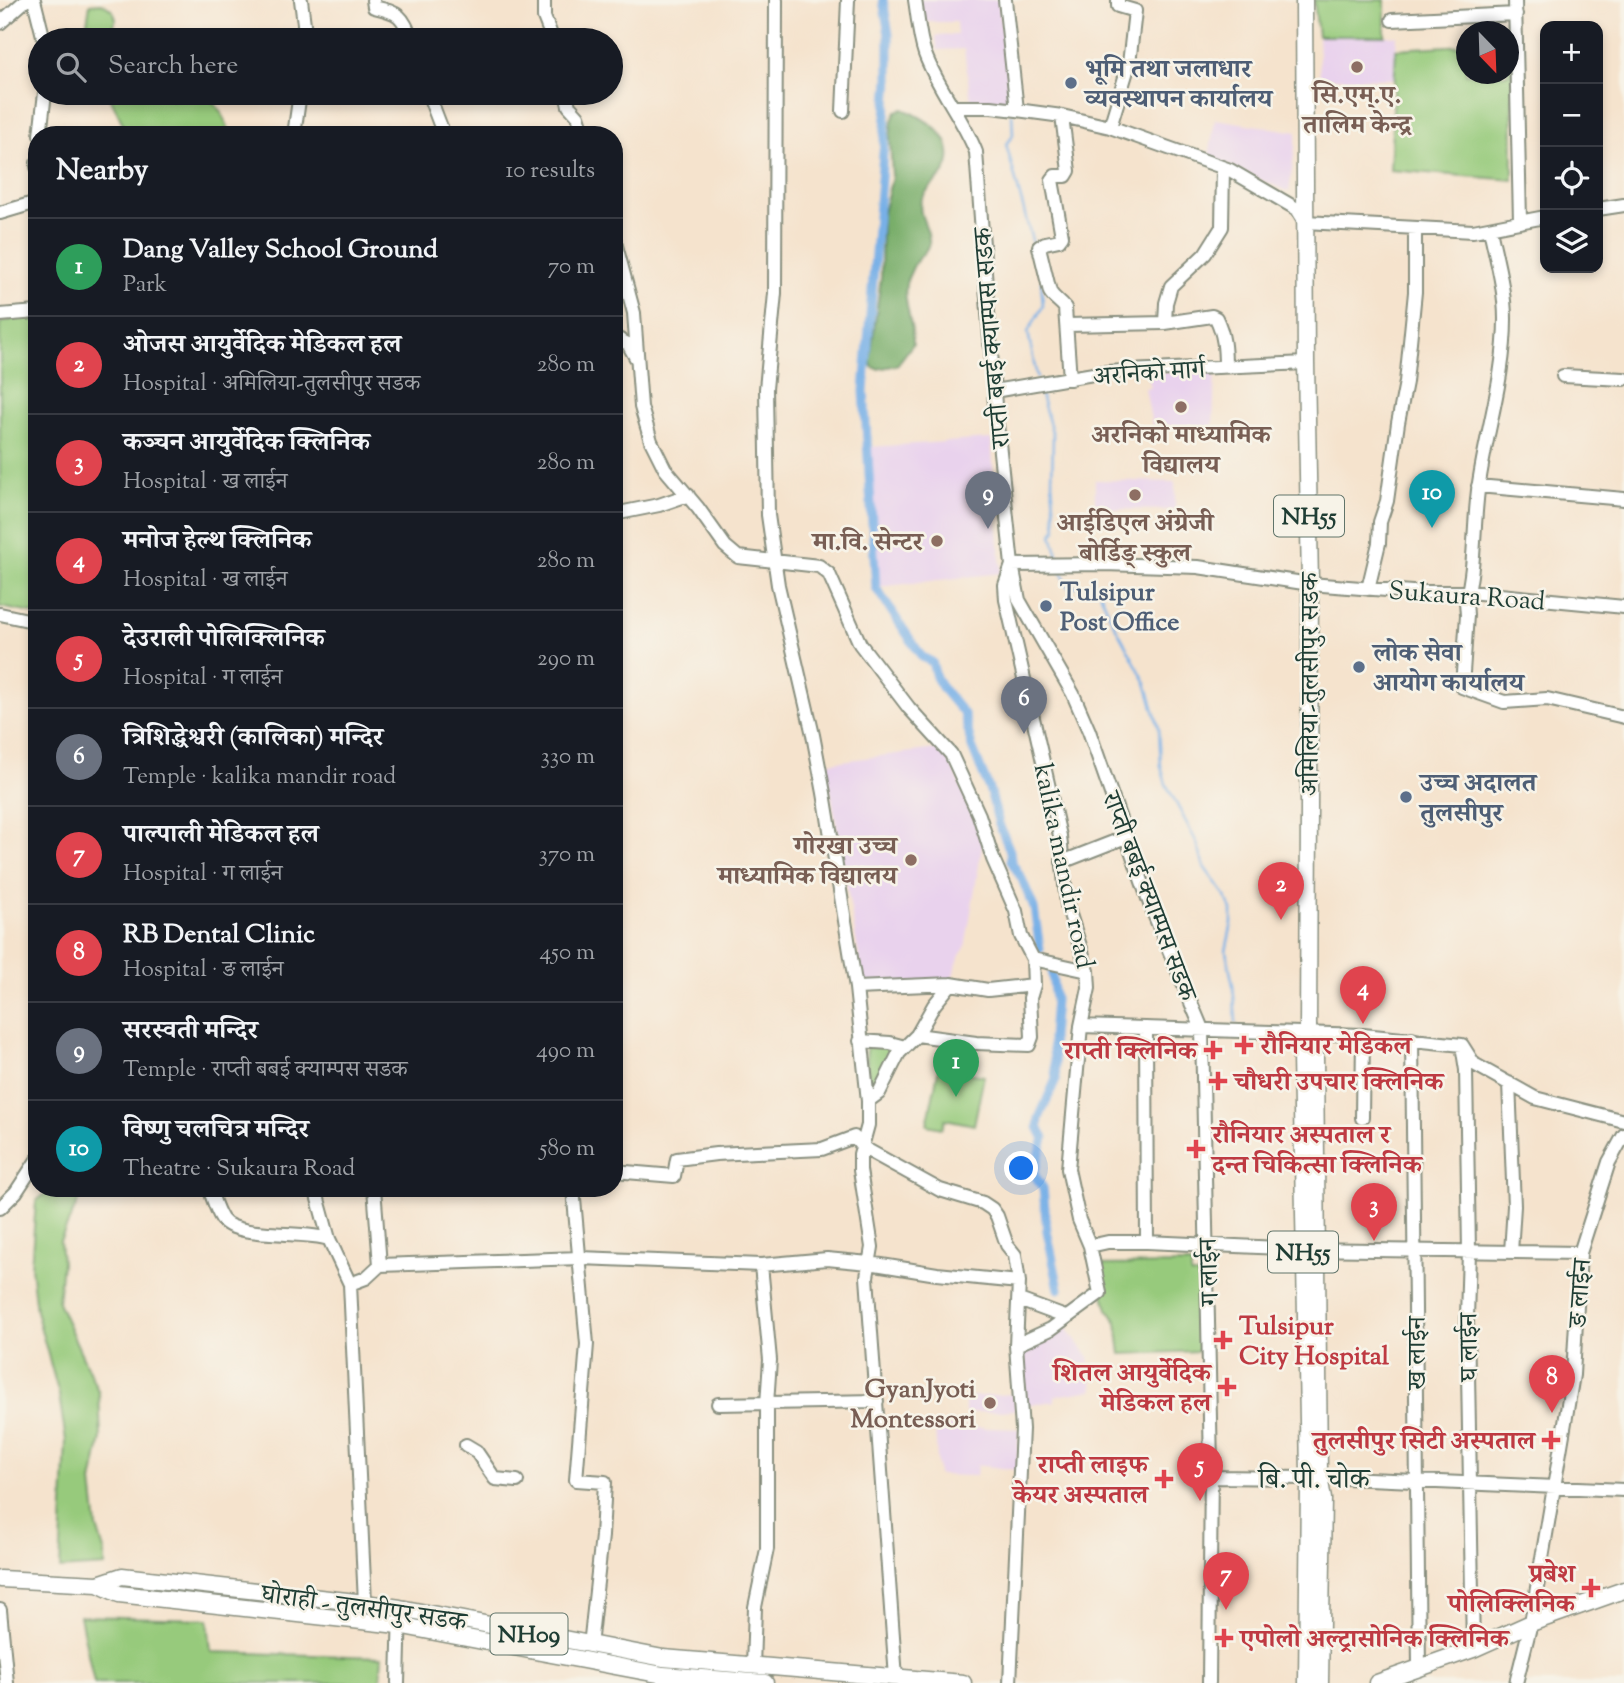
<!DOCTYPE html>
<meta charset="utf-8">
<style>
body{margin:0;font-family:"Sorts Mill Goudy","Noto Serif Devanagari",serif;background:#20242c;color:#f1f3f6}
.controls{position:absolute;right:21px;top:21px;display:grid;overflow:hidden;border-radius:14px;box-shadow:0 4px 10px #0003}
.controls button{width:63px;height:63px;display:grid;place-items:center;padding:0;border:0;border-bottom:2px solid #363941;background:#171b24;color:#f1f3f6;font:35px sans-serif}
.compass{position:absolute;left:1456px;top:21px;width:63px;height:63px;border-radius:50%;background:#171b24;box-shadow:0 4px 10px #0003;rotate:157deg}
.you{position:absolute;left:1022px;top:1169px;width:24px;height:24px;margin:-18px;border:5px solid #fff;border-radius:50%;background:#1a73e8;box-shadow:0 0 0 10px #1a73e833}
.badge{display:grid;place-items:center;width:46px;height:46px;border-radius:50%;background:#b45309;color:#fff;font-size:23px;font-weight:700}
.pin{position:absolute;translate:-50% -58px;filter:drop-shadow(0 2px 4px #0008)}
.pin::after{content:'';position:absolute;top:37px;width:24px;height:21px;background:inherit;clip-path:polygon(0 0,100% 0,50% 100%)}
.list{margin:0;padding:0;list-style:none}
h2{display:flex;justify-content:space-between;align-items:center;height:91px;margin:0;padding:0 28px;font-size:30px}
h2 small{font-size:23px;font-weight:400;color:#9ea1a6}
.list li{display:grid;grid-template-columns:46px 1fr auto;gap:21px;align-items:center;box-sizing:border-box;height:98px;padding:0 28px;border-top:2px solid #363941}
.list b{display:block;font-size:26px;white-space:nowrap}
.list p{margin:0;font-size:23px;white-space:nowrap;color:#9ea1a6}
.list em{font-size:23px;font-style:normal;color:#9ea1a6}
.icon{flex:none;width:38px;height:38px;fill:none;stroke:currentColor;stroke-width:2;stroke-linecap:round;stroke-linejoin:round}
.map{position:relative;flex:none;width:1624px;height:1683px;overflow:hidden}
.search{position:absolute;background:#171b24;box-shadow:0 4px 10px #0003;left:28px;top:28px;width:595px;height:77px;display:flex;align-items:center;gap:18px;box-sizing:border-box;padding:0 24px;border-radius:38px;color:#9ea1a6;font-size:26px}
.panel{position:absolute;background:#171b24;box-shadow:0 4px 10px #0003;left:28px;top:126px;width:595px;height:1071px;border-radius:28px}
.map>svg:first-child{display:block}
</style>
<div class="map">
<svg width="1624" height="1683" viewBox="0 0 1624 1683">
<rect width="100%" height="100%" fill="#f7f3e8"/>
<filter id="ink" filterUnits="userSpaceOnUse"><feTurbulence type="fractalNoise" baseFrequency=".0143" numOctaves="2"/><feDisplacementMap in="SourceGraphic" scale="14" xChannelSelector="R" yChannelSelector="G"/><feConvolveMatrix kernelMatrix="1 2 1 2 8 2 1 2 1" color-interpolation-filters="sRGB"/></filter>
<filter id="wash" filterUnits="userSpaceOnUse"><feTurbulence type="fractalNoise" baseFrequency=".00686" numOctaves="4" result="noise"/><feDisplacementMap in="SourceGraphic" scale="28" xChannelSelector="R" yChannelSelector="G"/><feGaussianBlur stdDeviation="1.57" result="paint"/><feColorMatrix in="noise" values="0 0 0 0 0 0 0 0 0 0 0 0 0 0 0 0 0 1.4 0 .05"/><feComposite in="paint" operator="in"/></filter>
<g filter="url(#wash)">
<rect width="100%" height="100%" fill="#f5e3cd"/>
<path fill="#e9d2ed" d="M917 0H998L1011 103 971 102 964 49 937 50 936 36 957 35 956 22H921Z
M1318 36H1397L1394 79 1320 78Z
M1215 119 1297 132 1289 192 1209 157Z
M1215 372 1213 427 1152 425 1145 388 1151 387 1147 373Z
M991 439 1001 573 878 587 870 447Z
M1095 480 1175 482V510L1095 509Z
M944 748 986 845 982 846 965 948 960 955 951 981 864 986 826 763Z
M1065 1326 1089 1357 1093 1390 1055 1396V1401L1026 1405 1022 1347Z
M1015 1394V1410L965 1413V1397Z
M935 1426 1019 1429 1017 1470 977 1465 976 1476 938 1475Z"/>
<path fill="#97ca7b" stroke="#5b8458" stroke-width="2" d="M1314 0H1385V36H1318Z
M102 3 113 11 116 19 111 29 110 40H80L87 23 90 4Z
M1509 42H1512L1513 180 1390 170 1396 49 1466 45V74H1508Z
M108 93H159L171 100C210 90 217 99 231 135H124L123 124Z
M37 311V614L0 607V323Z
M866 1044 899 1047 869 1087Z
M939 1067 984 1076 974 1125 945 1119 942 1128 927 1125Z
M53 1188H78L81 1195 60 1241 62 1263 58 1302 99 1393 101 1438 92 1482 97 1527 105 1554V1566L60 1569 66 1441 59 1395 36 1311 31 1267 36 1201Z
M1191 1264V1275H1198L1199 1351 1121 1354 1117 1322 1109 1311 1101 1290 1097 1265Z
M80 1616 208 1619 211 1652 382 1657 380 1683H94Z"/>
<path fill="#79ae6b" stroke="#4c7650" stroke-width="2" d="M903 109C920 116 946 130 949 151 953 177 927 182 921 201 917 216 931 229 929 243 927 253 918 257 914 265 912 269 909 276 907 280 901 298 914 325 913 344L897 365 878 369 872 367 870 360 881 278 882 217 892 177 890 138 892 121 896 111Z"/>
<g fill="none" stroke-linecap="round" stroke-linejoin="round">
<path stroke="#78b0e7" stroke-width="2.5" d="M1012 114 1013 135 1006 144 1034 248
M1037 378 1028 332 1043 306 1041 282
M1039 389 1053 435 1052 483 1056 529 1052 535 1058 556
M1061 569 1068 587 1089 585 1098 588 1112 620 1146 683 1159 728 1161 767 1166 784 1197 843 1204 867 1224 894 1232 910V923L1226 951 1233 985 1236 1022"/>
<path stroke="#78b0e7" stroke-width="9" d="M883 0 889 35V79L864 391 876 588 922 657 932 662 936 677 943 689 964 714 972 747 991 794 999 824 1010 851 1011 861 1022 879 1034 908 1040 949
M1052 974 1055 1000 1052 1038 1056 1079 1039 1118 1038 1127 1044 1138 1034 1174 1043 1188 1047 1231 1059 1289"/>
</g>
</g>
<g filter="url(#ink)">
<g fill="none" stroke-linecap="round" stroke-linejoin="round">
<defs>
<path id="minor" d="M34 0 44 40
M301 0 306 40
M373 0 374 7C400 13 402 15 412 40
M544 0V17L553 40
M776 0 775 293 766 389 768 515 778 585 813 735 824 793 856 988 868 1101V1125L860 1154V1170L872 1247 867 1277 896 1678
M915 0C918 18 919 37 925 54 938 89 963 118 976 152L995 405 1012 565 1019 600 1073 694 1089 731 1151 907 1202 1029 1211 1467 1209 1683
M1005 0 1017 110
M1515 0 1520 221
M1392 20 1516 14
M0 23 26 0
M428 93 444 135
M566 93 569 106 578 116 584 135
M954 107H991L1017 110 1062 116 1110 127 1230 170 1297 209 1305 222 1473 231 1545 217
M843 111 848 0
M1062 116 1069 171 1066 176H1055L1052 180 1062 236 1059 240 1045 243 1039 247 1050 292C1054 299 1060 301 1065 308L1070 379
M1110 127 1129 64 1135 11 1118 6V0
M40 135 45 93
M294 135 300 93
M37 163V167
M1598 209 1624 205
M0 213 37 202
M1490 229C1496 258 1505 289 1505 319 1505 375 1487 429 1479 483 1473 522 1476 563 1466 601L1467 615 1462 687 1504 702 1547 699 1624 717
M614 238 634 313 641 407 651 441 665 469 698 508 725 546 738 557 819 566 829 574 860 644 909 708 951 754 979 815 993 859 1016 911 1021 936 1033 959 1088 971
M0 315 37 312
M1165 323 1166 303 1171 286 1205 254 1222 227 1223 168
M1067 325 1165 323 1212 316 1216 318C1224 334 1225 349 1225 367
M614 337 628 344 636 358
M1563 376 1624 379
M994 391 1105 372 1306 363
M1478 486 1624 499
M614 514 659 505 688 495
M1368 589 1379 543 1380 522 1387 501 1398 423 1406 382 1415 292V229
M0 614 37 622
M1062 862 1126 837
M856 988 951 984 988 990 1034 985 1033 959
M1081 1026 1363 1035 1462 1045 1474 1064 1535 1098 1624 1121
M1146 1028 1147 1242
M917 1035 976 1043 1029 1045 1032 1037 1030 998 1034 985
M1412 1038 1419 1668
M860 1041 890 1043 905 1047
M1462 1045 1466 1070 1469 1251 1467 1318 1473 1649
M1509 1083 1514 1206 1511 1252
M868 1101 879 1093 899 1053 917 1035 934 1005 951 984
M1362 1118 1363 1035
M614 1171 674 1176 677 1159 716 1154 822 1149 854 1137 862 1147 940 1190 983 1203 992 1209 997 1216 1007 1245 1015 1255 1019 1282 1016 1345 1022 1429 1010 1683
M209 1188C213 1198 216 1210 222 1219 235 1239 305 1230 329 1239L350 1284
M315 1188 329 1239
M573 1188 587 1344 576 1480 605 1482 602 1536 590 1646
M0 1208 16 1192 37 1160
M1090 1246 1108 1242H1147L1303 1249 1580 1253
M380 1265 580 1258 761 1265 827 1259 869 1263 937 1274 1019 1282
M1019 1300 1065 1317
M1016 1345 1051 1329 1100 1293 1090 1246 1079 1220 1068 1169 1081 1026 1089 988 1088 971 1067 905 1060 836 1006 600 1005 585 1012 565 1104 564 1198 567 1310 584 1412 592H1469L1624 607
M718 1404 877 1401
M466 1445 476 1451 495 1479 517 1481
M1211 1477 1307 1478
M1322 1477 1624 1490
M365 1603 350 1284 366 1278 380 1265 374 1188
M0 1610 7 1683
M753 1667 755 1607 767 1549V1404L770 1360 761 1265
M398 1683 400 1608
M1516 1683 1531 1623 1573 1375 1580 1253 1609 1162 1624 1135"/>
<path id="major" d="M1304 0 1306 363 1310 584 1308 1033 1301 1056 1309 1473
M1308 1033 1315 1055 1319 1473
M0 1579 98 1584 119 1594 398 1625 663 1675 765 1683
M98 1584 122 1576 365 1603 400 1608 663 1658 963 1683
M1307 1683 1309 1483
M1320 1683 1323 1499 1320 1482
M1377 1683 1473 1649 1531 1623 1624 1590"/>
</defs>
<use href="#minor" stroke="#8a9080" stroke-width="16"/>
<use href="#major" stroke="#8a9080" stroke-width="19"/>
<use href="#minor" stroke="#fff" stroke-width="12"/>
<use href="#major" stroke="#fff" stroke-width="16"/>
</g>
</g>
<g fill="#8d6e63" stroke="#f7f3e8" stroke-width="2.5">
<circle cx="1357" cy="67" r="7"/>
<circle cx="1181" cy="407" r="7"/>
<circle cx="1135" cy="495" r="7"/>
<circle cx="937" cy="541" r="7"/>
<circle cx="911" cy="860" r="7"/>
<circle cx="990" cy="1403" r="7"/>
</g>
<g fill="#5c6f8a" stroke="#f7f3e8" stroke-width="2.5">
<circle cx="1071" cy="83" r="7"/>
<circle cx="1046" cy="606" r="7"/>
<circle cx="1359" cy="667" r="7"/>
<circle cx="1406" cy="797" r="7"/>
</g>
<g fill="#e0444e" stroke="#f7f3e8" stroke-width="2.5">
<path d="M1240.5 1034.5h7v7h7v7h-7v7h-7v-7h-7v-7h7z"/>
<path d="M1209.5 1039.5h7v7h7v7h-7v7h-7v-7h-7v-7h7z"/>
<path d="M1214.5 1070.5h7v7h7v7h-7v7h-7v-7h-7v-7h7z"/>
<path d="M1192.5 1138.5h7v7h7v7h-7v7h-7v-7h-7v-7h7z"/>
<path d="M1219.5 1329.5h7v7h7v7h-7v7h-7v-7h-7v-7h7z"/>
<path d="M1223.5 1376.5h7v7h7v7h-7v7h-7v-7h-7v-7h7z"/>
<path d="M1547.5 1429.5h7v7h7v7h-7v7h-7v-7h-7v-7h7z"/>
<path d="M1160.5 1468.5h7v7h7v7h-7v7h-7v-7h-7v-7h7z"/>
<path d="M1587.5 1577.5h7v7h7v7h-7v7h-7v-7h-7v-7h7z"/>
<path d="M1220.5 1627.5h7v7h7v7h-7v7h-7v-7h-7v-7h7z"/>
</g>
<g text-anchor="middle" stroke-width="5" stroke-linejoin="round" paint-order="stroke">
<g fill="#f7f3e8" stroke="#60746a" stroke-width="2">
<rect x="1274" y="495.5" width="70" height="41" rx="5"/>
<rect x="1268" y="1231.5" width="70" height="41" rx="5"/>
<rect x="490.5" y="1613.5" width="77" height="41" rx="5"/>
</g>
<g font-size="24" font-weight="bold" fill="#1f3d34">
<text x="1309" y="524">NH55</text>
<text x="1303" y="1260">NH55</text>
<text x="529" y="1642">NH09</text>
</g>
<g font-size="26" font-weight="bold" fill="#4e5e75" stroke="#f7f3e8" text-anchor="start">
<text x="1085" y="77">भूमि तथा जलाधार<tspan x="1085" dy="30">व्यवस्थापन कार्यालय</tspan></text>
<text x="1060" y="600">Tulsipur<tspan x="1060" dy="30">Post Office</tspan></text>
<text x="1373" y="661">लोक सेवा<tspan x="1373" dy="30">आयोग कार्यालय</tspan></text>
<text x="1420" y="791">उच्च अदालत<tspan x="1420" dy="30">तुलसीपुर</tspan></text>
</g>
<g font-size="26" font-weight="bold" fill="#785e54" stroke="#f7f3e8">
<text x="1357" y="103">सि.एम्.ए.<tspan x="1357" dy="30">तालिम केन्द्र</tspan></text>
<text x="1181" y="443">अरनिको माध्यामिक<tspan x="1181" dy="30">विद्यालय</tspan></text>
<text x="1135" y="531">आईडिएल अंग्रेजी<tspan x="1135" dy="30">बोर्डिङ् स्कुल</tspan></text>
<text x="923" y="550" text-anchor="end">मा.वि. सेन्टर</text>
<text x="897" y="854" text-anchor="end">गोरखा उच्च<tspan x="897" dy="30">माध्यामिक विद्यालय</tspan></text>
<text x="976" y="1397" text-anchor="end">GyanJyoti<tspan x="976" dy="30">Montessori</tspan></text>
</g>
<g font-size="26" fill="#1f3d34" stroke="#f7f3e8">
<text transform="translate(991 338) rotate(-95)" y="9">राप्ती बबई क्याम्पस सडक</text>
<text transform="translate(1149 372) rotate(-4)" y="9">अरनिको मार्ग</text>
<text transform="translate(1467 595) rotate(4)" y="9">Sukaura Road</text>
<text transform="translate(1309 684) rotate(-90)" y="9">अमिलिया-तुलसीपुर सडक</text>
<text transform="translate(1065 866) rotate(78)" y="9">kalika mandir road</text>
<text transform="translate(1150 896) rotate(69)" y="9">राप्ती बबई क्याम्पस सडक</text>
<text transform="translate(1208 1272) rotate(-92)" y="9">ग लाईन</text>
<text transform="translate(1579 1293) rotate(-86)" y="9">ङ लाईन</text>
<text transform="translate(1468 1347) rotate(-91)" y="9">घ लाईन</text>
<text transform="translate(1416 1353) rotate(-90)" y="9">ख लाईन</text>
<text transform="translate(364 1607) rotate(8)" y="9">घोराही - तुलसीपुर सडक</text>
</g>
<g font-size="26" font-weight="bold" fill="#be3a42" stroke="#f7f3e8" text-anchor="start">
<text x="1260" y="1054">रौनियार मेडिकल</text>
<text x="1197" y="1059" text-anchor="end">राप्ती क्लिनिक</text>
<text x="1234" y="1090">चौधरी उपचार क्लिनिक</text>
<text x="1212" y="1143">रौनियार अस्पताल र<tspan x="1212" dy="30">दन्त चिकित्सा क्लिनिक</tspan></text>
<text x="1239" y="1334">Tulsipur<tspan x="1239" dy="30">City Hospital</tspan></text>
<text x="1211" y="1381" text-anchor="end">शितल आयुर्वेदिक<tspan x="1211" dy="30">मेडिकल हल</tspan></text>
<text x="1535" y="1449" text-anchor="end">तुलसीपुर सिटी अस्पताल</text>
<text x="1148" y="1473" text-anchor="end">राप्ती लाइफ<tspan x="1148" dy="30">केयर अस्पताल</tspan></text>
<text x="1575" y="1582" text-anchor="end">प्रबेश<tspan x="1575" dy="30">पोलिक्लिनिक</tspan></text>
<text x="1240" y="1647">एपोलो अल्ट्रासोनिक क्लिनिक</text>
</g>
<g font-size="28" fill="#1f3d34" stroke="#f7f3e8">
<text x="1314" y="1488">बि. पी. चोक</text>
</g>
</g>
</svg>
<div class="controls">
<button>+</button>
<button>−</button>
<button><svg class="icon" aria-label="locate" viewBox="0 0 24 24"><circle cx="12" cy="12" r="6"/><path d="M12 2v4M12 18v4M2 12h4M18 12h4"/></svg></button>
<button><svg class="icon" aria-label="layers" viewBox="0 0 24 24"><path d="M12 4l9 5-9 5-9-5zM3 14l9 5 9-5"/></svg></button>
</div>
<svg class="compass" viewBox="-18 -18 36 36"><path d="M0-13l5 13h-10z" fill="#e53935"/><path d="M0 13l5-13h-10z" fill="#9ea1a6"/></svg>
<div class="you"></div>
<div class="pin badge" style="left:956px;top:1097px;background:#2e9e5b">1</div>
<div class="pin badge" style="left:1281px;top:920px;background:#e0444e">2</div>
<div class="pin badge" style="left:1374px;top:1241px;background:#e0444e">3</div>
<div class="pin badge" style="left:1363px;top:1024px;background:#e0444e">4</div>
<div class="pin badge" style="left:1200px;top:1501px;background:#e0444e">5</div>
<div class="pin badge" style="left:1024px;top:734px;background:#6b7280">6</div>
<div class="pin badge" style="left:1226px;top:1610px;background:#e0444e">7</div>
<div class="pin badge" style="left:1552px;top:1413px;background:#e0444e">8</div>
<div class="pin badge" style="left:988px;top:529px;background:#6b7280">9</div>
<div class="pin badge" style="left:1432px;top:528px;background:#0f9aa8">10</div>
<div class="search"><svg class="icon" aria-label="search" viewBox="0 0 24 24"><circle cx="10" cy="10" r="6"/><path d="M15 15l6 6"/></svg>Search here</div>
<section class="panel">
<h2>Nearby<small>10 results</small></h2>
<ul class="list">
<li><span class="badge" style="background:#2e9e5b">1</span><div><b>Dang Valley School Ground</b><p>Park</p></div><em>70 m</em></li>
<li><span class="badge" style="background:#e0444e">2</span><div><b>ओजस आयुर्वेदिक मेडिकल हल</b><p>Hospital · अमिलिया-तुलसीपुर सडक</p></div><em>280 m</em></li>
<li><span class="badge" style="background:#e0444e">3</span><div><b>कञ्चन आयुर्वेदिक क्लिनिक</b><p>Hospital · ख लाईन</p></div><em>280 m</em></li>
<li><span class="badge" style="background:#e0444e">4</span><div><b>मनोज हेल्थ क्लिनिक</b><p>Hospital · ख लाईन</p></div><em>280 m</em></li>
<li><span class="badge" style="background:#e0444e">5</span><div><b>देउराली पोलिक्लिनिक</b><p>Hospital · ग लाईन</p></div><em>290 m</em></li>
<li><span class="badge" style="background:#6b7280">6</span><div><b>त्रिशिद्धेश्वरी (कालिका) मन्दिर</b><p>Temple · kalika mandir road</p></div><em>330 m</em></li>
<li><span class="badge" style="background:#e0444e">7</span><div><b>पाल्पाली मेडिकल हल</b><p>Hospital · ग लाईन</p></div><em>370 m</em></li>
<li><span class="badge" style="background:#e0444e">8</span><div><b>RB Dental Clinic</b><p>Hospital · ङ लाईन</p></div><em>450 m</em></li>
<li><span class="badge" style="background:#6b7280">9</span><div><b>सरस्वती मन्दिर</b><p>Temple · राप्ती बबई क्याम्पस सडक</p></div><em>490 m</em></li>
<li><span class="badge" style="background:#0f9aa8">10</span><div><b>विष्णु चलचित्र मन्दिर</b><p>Theatre · Sukaura Road</p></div><em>580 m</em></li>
</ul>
</section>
</div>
